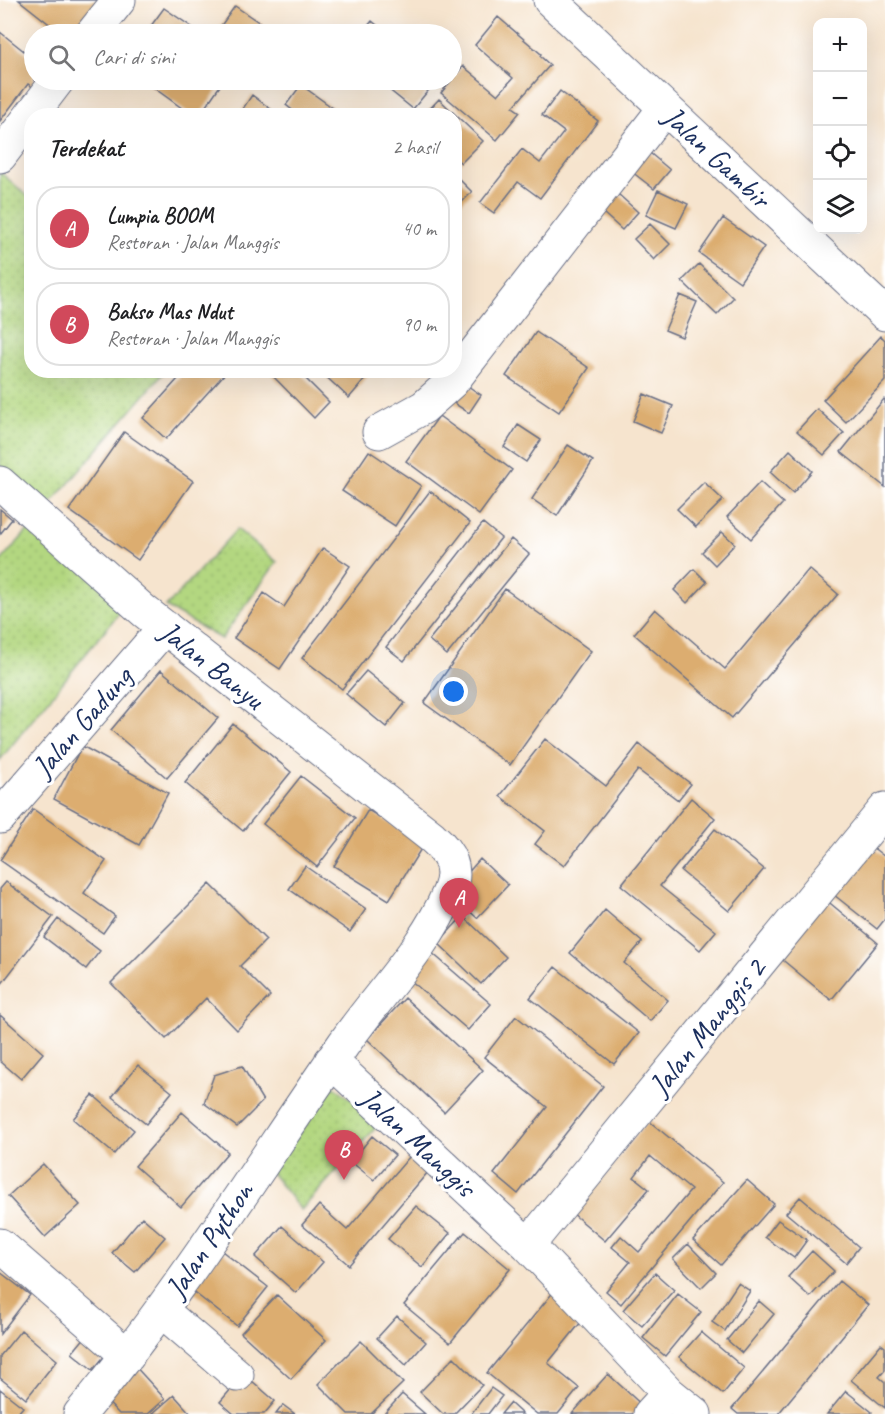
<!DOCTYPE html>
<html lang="id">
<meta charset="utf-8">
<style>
body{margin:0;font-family:Caveat,sans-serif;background:#f6f6f6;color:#202124}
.controls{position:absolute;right:18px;top:18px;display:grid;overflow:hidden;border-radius:12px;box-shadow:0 6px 24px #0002}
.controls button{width:54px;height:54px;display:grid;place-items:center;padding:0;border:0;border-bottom:2px solid #e0e0e0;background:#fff;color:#202124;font:30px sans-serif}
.you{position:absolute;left:454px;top:692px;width:21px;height:21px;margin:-15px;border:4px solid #fff;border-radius:50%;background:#1a73e8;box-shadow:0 0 0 9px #1a73e833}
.badge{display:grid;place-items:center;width:39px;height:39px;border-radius:50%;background:#d1495b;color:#fff;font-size:20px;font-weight:700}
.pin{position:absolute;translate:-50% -50px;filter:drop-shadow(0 2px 3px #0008)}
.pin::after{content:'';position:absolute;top:32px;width:21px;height:18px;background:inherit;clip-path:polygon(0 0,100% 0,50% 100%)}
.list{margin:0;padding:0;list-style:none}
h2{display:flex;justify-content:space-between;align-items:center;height:78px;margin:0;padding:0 24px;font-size:26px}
h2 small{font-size:20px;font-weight:400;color:#757577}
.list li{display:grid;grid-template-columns:39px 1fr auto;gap:18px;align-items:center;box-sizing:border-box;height:84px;margin:0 12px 12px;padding:0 12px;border:2px solid #e0e0e0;border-radius:24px}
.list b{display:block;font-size:22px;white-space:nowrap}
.list p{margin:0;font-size:20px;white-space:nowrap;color:#757577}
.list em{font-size:20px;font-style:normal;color:#757577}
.icon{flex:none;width:33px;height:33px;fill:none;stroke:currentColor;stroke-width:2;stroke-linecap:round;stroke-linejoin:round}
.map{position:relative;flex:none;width:885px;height:1414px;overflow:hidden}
.search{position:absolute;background:#fff;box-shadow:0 6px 24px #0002;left:24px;top:24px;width:438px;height:66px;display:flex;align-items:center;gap:15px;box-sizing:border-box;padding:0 21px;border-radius:33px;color:#757577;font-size:22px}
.panel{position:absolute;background:#fff;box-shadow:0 6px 24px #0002;left:24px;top:108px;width:438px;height:270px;border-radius:24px}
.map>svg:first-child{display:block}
</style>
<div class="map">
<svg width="885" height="1414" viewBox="0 0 885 1414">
<defs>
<pattern id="green-dots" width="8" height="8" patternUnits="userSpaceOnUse" patternTransform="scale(1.5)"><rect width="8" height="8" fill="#b3d780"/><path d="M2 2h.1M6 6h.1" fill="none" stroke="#99b971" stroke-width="1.8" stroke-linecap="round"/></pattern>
</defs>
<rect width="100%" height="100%" fill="#fff"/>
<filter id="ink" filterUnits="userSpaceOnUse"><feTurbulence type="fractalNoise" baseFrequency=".0167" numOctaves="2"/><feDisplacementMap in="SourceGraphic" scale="12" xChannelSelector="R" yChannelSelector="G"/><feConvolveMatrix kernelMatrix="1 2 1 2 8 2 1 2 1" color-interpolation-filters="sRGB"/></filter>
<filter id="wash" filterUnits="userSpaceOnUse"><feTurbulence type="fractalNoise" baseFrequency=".008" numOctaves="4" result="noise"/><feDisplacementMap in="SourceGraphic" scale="24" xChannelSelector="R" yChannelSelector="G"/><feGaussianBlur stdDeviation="1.35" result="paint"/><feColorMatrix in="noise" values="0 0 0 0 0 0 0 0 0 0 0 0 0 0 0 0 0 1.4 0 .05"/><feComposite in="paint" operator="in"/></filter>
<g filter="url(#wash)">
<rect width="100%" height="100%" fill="#f6e4ce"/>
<path fill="url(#green-dots)" stroke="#67836f" stroke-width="1.5" d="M0 172 31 199 32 370 165 371 44 512 131 598 0 760V562L44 512 0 475Z
M237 529 277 562 221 639 166 607Z
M326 1079 380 1123 301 1210 264 1164Z"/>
<g id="blocks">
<path fill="#dcad70" d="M19 0H108L81 34H62Z
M235 6 276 34H215Z
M164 8 202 34H145Z
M498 17 541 54 540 56 550 65 513 107 520 112 497 140 441 93 463 66 498 95 513 78 475 45Z
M372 21 388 34H361Z
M0 32 34 59V80H41L34 88 28 84 0 121Z
M143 80H224L199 116H193Z
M377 80H437L413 109Z
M301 85 344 116H300L286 105Z
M560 91 598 121 540 198 518 182 494 213 480 203 522 149 540 163 564 132 542 115Z
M252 95 280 116H238Z
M439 99 483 141 461 163 454 157V116H423Z
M644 148 670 170 654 189 627 168Z
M454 174 472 192 454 210Z
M658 190 688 204 676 228 646 215Z
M618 194 638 212 622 230 602 212Z
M723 218 764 247 740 282 699 253Z
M650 224 670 244 654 260 634 239Z
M699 264 733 298 717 315 682 281Z
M680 295 697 302 682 337 665 330Z
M536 332 589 368 559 412 506 376Z
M881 336 885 340V381L846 422 823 400Z
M186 370H228L166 439 143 418Z
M267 370H297L329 402 314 418Z
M319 370H373L349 398Z
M462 382 481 395 469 413 449 400Z
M644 394 673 406 661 433 633 421Z
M884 399 885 400V487L841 452Z
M817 409 844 433 824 455 797 431Z
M439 416 512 470 479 515 406 461Z
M518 425 541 440 526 462 504 447Z
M124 432 193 481 138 560 69 510Z
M568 445 593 461 557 516 532 499Z
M790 450 812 471 793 493 770 472Z
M369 451 421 486 395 526 342 491Z
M704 482 723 500 696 527 677 509Z
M760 482 783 503 751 539 727 517Z
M430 491 470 523 342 689 302 658Z
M0 509 12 519 0 534Z
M483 523 501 538 404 661 386 647Z
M722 532 735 544 715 565 702 552Z
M511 539 529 554 447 655 429 640Z
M323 548 350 566 280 669 234 638 264 593 284 607Z
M694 569 707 582 687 603 674 590Z
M809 569 838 594 732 718 634 634 655 609 725 669Z
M505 589 591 651 510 765 424 703Z
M161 670 218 718 167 778 111 730Z
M366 671 405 703 386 727 346 694Z
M233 724 291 772 243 831 185 783Z
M545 739 606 786 639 744 691 784 678 800 638 770 564 866 535 844 545 831 500 796Z
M82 746 168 793 139 845 54 799Z
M301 776 355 818 317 867 263 824Z
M691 798 715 818 660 886 716 931 700 950 621 885Z
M33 809 106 861 84 893 115 916 103 933 0 860Z
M368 810 424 844 389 900 334 866Z
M715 829 764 869 729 911 681 871Z
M867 843 885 857V919L877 929 829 891Z
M480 859 508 885 477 918 450 893Z
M305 866 366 909 350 932 289 889Z
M6 882 53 917 0 986V889Z
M210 884 266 940 240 966 270 996 237 1030 206 998 166 1039 111 983Z
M819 894 878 943 831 1000 773 952Z
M605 910 642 942 624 963 668 1000 650 1021 570 953Z
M463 916 506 957 481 984 438 943Z
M58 919 100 951 86 969 44 937Z
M431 952 491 1004 468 1030 409 979Z
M555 967 639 1033 614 1064 530 998Z
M405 998 483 1070 444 1112 367 1039Z
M0 1015 43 1053 21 1079 0 1061Z
M516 1016 603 1086 518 1194 494 1174 547 1107 484 1057Z
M138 1065 172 1092 146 1124 112 1097Z
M242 1066 263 1101 237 1127 204 1103 214 1075Z
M93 1095 134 1130 114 1154 73 1119Z
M182 1112 228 1152 181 1207 135 1166Z
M649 1121 723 1182 621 1304 606 1291 630 1262 612 1247 621 1236 639 1252 691 1190 650 1156 634 1177 649 1189 605 1241 572 1213Z
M372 1136 395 1155 374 1180 351 1162Z
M410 1156 428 1172 349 1265 302 1225 319 1205 347 1230Z
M43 1164 80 1205 45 1237 8 1196Z
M747 1180 774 1204 721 1265 693 1240Z
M800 1197 859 1247 846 1263 786 1213Z
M416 1206 450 1233 422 1267 388 1239Z
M142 1217 165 1237 135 1272 112 1253Z
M778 1220 807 1240 794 1258 765 1237Z
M282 1226 323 1262 296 1293 255 1257Z
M465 1232 510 1269 450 1343 404 1305Z
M688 1244 716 1273 701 1288 673 1259Z
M222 1251 268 1287 237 1326 191 1290Z
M812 1251 834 1271 810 1297 788 1277Z
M0 1272 30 1295 0 1334Z
M655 1273 674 1290 642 1326 623 1310Z
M839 1281 868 1305 778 1414H738L732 1409Z
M738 1283 750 1291 725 1331 712 1322Z
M555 1290 586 1316 548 1363 579 1388 558 1414H537L487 1373Z
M678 1294 701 1312 665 1356 643 1338Z
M277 1295 326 1340 291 1379 241 1333Z
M759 1301 774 1314 742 1353 727 1340Z
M397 1316 426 1342 406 1365 377 1338Z
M21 1330 57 1360 26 1399 0 1378V1356Z
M701 1332 744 1368 723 1394 679 1357Z
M86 1336 107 1353 93 1370 72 1353Z
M361 1341 403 1383 371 1414H348L318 1384Z
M881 1344 885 1347V1370L879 1377 885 1382V1408L851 1380Z
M454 1357 482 1385 454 1414H443L420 1392Z
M133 1364 165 1399 148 1414H119L100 1394Z
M244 1374 275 1401 264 1414H234L220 1402Z
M608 1374 645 1408 639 1414H572Z
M491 1388 502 1396 488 1414H471Z
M0 1389 23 1407 17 1414H0Z
M846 1391 872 1412 870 1414H827Z
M402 1394 425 1414H384Z
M174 1395 191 1414H152Z
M510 1403 522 1414H501Z
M283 1405 295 1414H276Z"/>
</g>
</g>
<g filter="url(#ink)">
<use href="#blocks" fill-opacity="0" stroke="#686e85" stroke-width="1.5"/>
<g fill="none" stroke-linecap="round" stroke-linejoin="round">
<defs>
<path id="minor" d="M550 0 885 314
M92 34 119 0
M0 156 58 80
M379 432 424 407 452 382 664 109
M0 483 144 611 432 837C449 852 459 868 449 892 425 949 378 994 343 1045 257 1169 177 1298 80 1414
M0 817 165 627
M331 1061 528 1245 669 1393 695 1414
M0 1245 128 1356
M528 1245 885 809
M162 1311 237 1375
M650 1414 669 1393"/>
</defs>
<use href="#minor" stroke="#686e85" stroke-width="35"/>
<use href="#minor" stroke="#fff" stroke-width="33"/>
</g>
</g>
<g text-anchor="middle" stroke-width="6" stroke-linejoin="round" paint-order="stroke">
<g font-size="30" fill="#1b2f5e" stroke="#fff">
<text transform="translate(717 157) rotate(43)" y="10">Jalan Gambir</text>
<text transform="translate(212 665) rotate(38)" y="10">Jalan Banyu</text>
<text transform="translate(82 722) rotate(-49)" y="10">Jalan Gadung</text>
<text transform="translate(707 1027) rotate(-51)" y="10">Jalan Manggis 2</text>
<text transform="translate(418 1142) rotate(43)" y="10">Jalan Manggis</text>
<text transform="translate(209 1240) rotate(-56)" y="10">Jalan Python</text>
</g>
</g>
</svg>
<div class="controls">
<button>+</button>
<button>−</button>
<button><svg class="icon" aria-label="locate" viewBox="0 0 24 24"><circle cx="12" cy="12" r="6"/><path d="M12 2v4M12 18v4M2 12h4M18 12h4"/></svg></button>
<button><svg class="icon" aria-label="layers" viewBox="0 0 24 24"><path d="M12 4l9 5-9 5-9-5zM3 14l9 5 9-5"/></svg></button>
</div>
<div class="you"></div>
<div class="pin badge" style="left:459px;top:928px">A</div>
<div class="pin badge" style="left:344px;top:1180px">B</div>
<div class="search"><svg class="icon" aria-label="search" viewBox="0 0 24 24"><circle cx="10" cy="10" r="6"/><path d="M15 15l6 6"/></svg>Cari di sini</div>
<section class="panel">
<h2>Terdekat<small>2 hasil</small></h2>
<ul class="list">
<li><span class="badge">A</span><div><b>Lumpia BOOM</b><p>Restoran · Jalan Manggis</p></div><em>40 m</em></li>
<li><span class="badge">B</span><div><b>Bakso Mas Ndut</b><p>Restoran · Jalan Manggis</p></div><em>90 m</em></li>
</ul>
</section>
</div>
